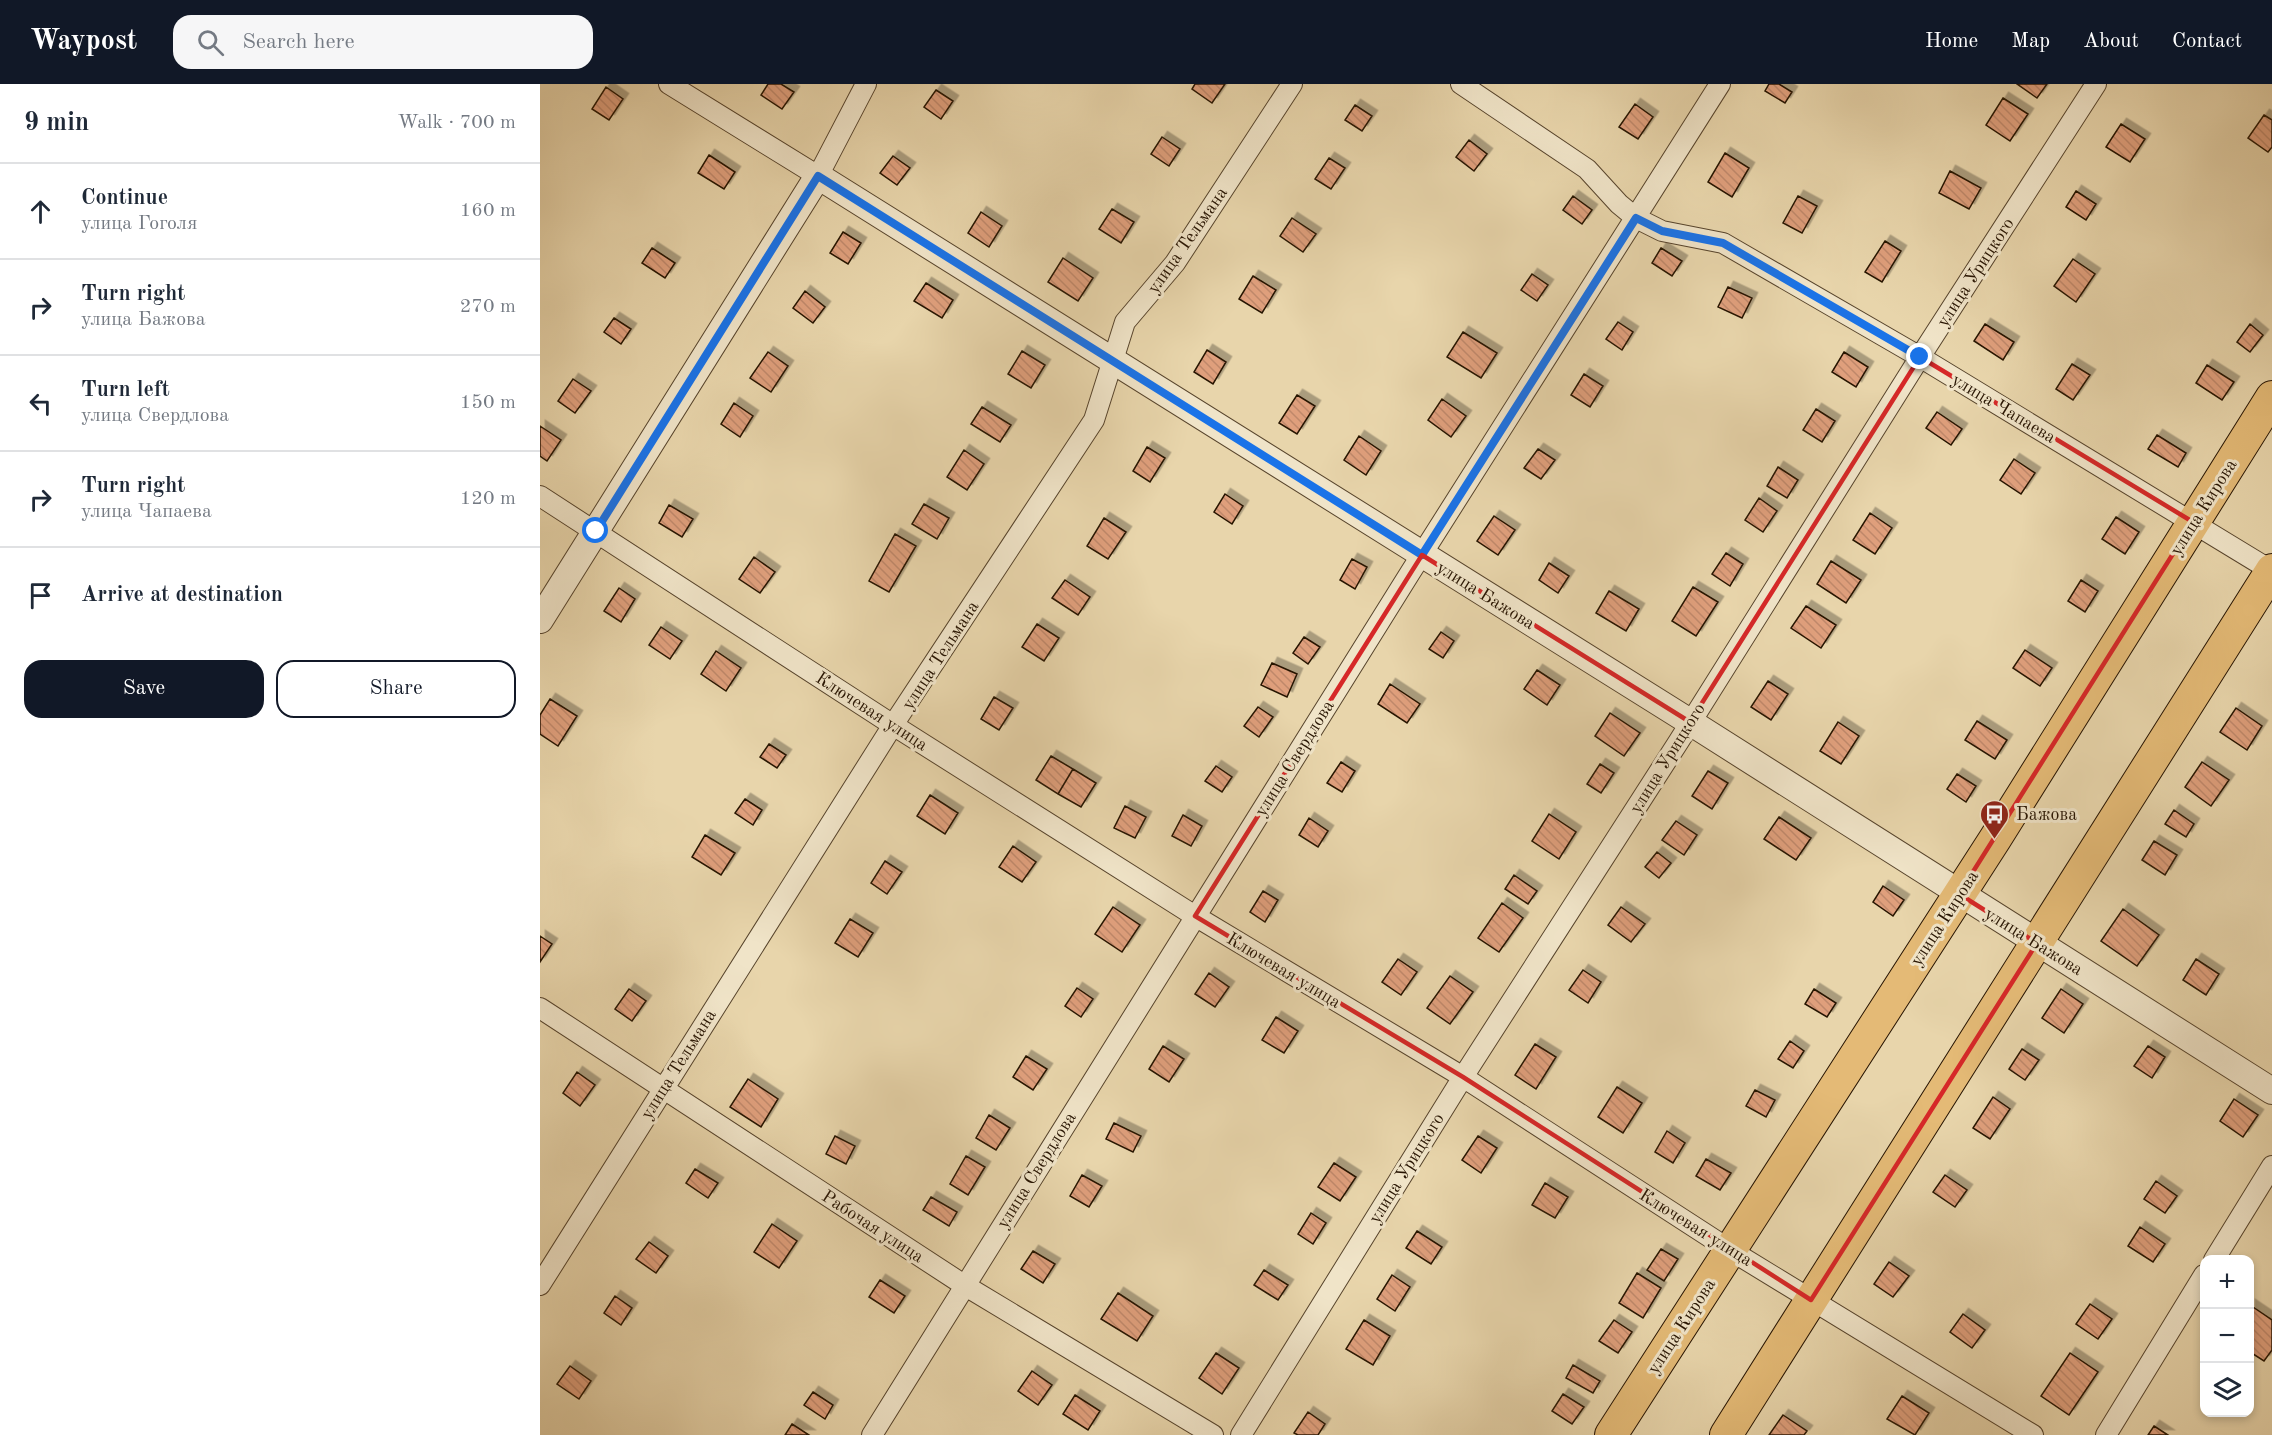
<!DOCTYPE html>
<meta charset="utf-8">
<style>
body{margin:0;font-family:"Old Standard TT",serif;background:#f6f6f7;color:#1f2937}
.controls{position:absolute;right:18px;bottom:18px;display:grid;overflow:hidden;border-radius:12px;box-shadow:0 3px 9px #0003}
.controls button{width:54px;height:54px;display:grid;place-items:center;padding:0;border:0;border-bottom:2px solid #e0e1e3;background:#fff;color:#1f2937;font:30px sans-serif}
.stop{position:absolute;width:18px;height:18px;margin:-14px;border:4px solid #1a73e8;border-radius:50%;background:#fff}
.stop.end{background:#1a73e8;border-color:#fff;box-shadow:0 2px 6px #0008}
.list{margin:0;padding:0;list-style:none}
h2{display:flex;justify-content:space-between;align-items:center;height:78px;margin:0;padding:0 24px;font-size:26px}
h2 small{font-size:20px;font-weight:400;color:#747a83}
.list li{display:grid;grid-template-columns:39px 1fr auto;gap:18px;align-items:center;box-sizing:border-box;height:96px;padding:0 24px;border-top:2px solid #e0e1e3}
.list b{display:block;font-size:22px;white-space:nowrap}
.list p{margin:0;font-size:20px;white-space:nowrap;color:#747a83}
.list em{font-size:20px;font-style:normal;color:#747a83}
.actions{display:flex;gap:12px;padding:18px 24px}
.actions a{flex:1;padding:14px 0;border:2px solid #111827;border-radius:18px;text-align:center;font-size:21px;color:#111827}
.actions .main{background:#111827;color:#fff}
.icon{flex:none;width:33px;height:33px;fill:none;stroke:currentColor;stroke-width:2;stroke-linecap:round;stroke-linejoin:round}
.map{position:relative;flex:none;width:1732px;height:1351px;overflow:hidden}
header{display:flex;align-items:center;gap:36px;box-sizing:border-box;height:84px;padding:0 30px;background:#111827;color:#fff}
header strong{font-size:28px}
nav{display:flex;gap:33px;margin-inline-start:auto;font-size:21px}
.search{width:420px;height:54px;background:#f6f6f7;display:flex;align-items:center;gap:15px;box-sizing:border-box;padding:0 21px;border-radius:18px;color:#747a83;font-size:22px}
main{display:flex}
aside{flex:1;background:#fff}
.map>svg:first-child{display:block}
</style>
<header>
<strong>Waypost</strong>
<div class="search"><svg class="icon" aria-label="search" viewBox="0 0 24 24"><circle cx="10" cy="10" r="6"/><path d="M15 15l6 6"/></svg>Search here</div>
<nav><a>Home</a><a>Map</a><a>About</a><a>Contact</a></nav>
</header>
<main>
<aside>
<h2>9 min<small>Walk · 700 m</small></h2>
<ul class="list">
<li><svg class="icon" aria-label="ahead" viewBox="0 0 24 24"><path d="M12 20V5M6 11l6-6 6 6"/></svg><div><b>Continue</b><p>улица Гоголя</p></div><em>160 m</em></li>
<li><svg class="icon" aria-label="right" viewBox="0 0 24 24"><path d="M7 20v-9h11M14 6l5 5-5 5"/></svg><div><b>Turn right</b><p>улица Бажова</p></div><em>270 m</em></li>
<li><svg class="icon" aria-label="left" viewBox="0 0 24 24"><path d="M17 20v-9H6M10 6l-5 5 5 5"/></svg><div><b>Turn left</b><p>улица Свердлова</p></div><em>150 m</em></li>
<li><svg class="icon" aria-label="right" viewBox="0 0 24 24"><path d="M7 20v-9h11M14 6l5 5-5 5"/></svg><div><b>Turn right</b><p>улица Чапаева</p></div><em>120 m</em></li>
<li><svg class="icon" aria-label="arrive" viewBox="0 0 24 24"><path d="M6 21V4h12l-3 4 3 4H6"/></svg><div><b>Arrive at destination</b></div></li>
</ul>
<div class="actions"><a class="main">Save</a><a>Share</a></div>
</aside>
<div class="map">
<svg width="1732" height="1351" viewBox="0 0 1732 1351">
<defs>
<pattern id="building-back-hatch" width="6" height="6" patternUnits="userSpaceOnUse" patternTransform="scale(1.5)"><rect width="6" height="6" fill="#df9f7c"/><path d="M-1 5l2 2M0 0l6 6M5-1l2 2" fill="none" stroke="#bf886a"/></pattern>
<filter id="shadow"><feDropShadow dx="5.5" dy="-5.5" stdDeviation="0" flood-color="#0004"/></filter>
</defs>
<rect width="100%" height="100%" fill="#e8d5ab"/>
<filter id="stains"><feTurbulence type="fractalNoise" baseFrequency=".00333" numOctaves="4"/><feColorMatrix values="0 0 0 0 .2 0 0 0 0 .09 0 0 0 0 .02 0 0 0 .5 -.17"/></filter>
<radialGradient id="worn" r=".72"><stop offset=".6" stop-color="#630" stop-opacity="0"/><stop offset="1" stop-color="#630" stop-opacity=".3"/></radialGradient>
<path fill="url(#building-back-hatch)" stroke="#271402" stroke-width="1.5" filter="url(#shadow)" d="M228 0H241L254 8 242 25 221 11Z
M655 0H685L672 19 652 5Z
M1229 0H1239L1252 8 1245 19 1225 7Z
M1477 0H1507L1497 14Z
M66 3 83 15 69 36 52 25Z
M396 6 413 17 401 35 384 23Z
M1463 14 1488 30 1470 57 1446 41Z
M1095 20 1113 33 1098 55 1079 43Z
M815 21 832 32 822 47 805 36Z
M1724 31 1732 36V63L1728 68 1708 54Z
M1581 40 1605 55 1590 78 1566 63Z
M622 53 640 65 629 82 611 70Z
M929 56 947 70 934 87 916 73Z
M1185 69 1209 84 1192 113 1168 98Z
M169 71 195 88 184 105 158 89Z
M353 72 370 84 357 101 340 89Z
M789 74 805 84 791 105 775 95Z
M1410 87 1441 104 1429 125 1399 109Z
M1536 107 1556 120 1546 136 1526 123Z
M1033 112 1052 126 1042 140 1023 126Z
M1258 112 1277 122 1262 149 1243 139Z
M572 125 594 138 581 159 559 145Z
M441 128 462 142 449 163 428 149Z
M752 134 776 150 763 168 740 152Z
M303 148 321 159 308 180 290 169Z
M1345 157 1361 167 1342 198 1325 188Z
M112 164 135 179 125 194 102 179Z
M1121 164 1142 177 1132 192 1112 179Z
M523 174 553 194 538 217 508 198Z
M1533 175 1555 190 1536 218 1514 202Z
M992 190 1008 201 997 217 981 206Z
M713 192 736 206 722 229 699 215Z
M386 199 413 216 402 234 374 217Z
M1188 203 1212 214 1202 234 1178 223Z
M265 207 285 223 273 239 253 224Z
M74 234 91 245 81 260 64 248Z
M1078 238 1093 248 1082 266 1066 255Z
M1445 240 1474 258 1463 276 1434 257Z
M1710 240 1723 251 1710 268 1697 258Z
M923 248 957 269 941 294 907 273Z
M667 266 686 278 673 300 654 288Z
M482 267 505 281 491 304 468 290Z
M228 268 248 282 231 308 210 294Z
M1304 268 1328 283 1316 303 1292 288Z
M1532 280 1550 291 1533 316 1516 305Z
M1667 281 1694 298 1682 316 1656 299Z
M1044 290 1063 302 1050 323 1031 311Z
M33 295 51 307 35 329 18 317Z
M757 311 775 322 757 350 739 339Z
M902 315 926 332 911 353 888 336Z
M194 319 213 332 200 353 181 340Z
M442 323 471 341 460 358 431 340Z
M1276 325 1295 337 1282 358 1263 346Z
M1397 328 1422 345 1411 361 1386 344Z
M0 342 21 356 7 377 0 372Z
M1617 351 1646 369 1638 383 1608 365Z
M819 352 841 367 826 391 804 376Z
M607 363 625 374 610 398 593 387Z
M998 365 1015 376 1001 395 984 384Z
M424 366 444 380 427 406 407 393Z
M1474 375 1495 389 1481 410 1460 396Z
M1238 383 1258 396 1247 414 1227 402Z
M685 410 703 422 692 440 674 428Z
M1219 414 1237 427 1223 448 1205 436Z
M384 420 409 434 397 455 372 440Z
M129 421 153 435 142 453 119 439Z
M1330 429 1352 444 1335 470 1313 456Z
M954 432 975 446 958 471 937 457Z
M1576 433 1599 448 1585 470 1562 455Z
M564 434 586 448 568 475 547 462Z
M355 450 376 462 349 508 329 497Z
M1186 469 1203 480 1190 502 1172 490Z
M214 473 235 488 220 509 199 495Z
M812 475 827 483 815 505 800 496Z
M1291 477 1321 496 1306 519 1277 500Z
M1009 479 1029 492 1018 509 999 496Z
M525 496 550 513 538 531 512 514Z
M1541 496 1558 507 1545 528 1528 517Z
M1153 503 1178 518 1156 552 1132 537Z
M79 504 95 515 81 538 64 527Z
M1069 507 1099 525 1086 547 1056 529Z
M1266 522 1296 541 1281 564 1251 544Z
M497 540 519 554 504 577 482 563Z
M121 543 142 557 130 575 109 561Z
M901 548 914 557 903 574 889 565Z
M764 553 780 563 768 580 753 569Z
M1485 566 1512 584 1500 602 1473 584Z
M176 567 201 584 186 607 161 590Z
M732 579 757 590 747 613 721 601Z
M997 586 1020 601 1007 621 984 605Z
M1228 597 1248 610 1231 636 1211 623Z
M850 600 880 620 867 639 838 620Z
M454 613 473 624 459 646 441 635Z
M10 615 37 632 18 662 0 650V631Z
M718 623 733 633 719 653 704 642Z
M1696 624 1722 642 1707 666 1680 648Z
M1070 629 1100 649 1084 672 1055 652Z
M1437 637 1467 656 1455 675 1425 656Z
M1298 638 1319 652 1301 680 1280 667Z
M229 660 246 671 237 684 220 673Z
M511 672 533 685 518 710 496 696Z
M801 678 815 687 802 708 787 699Z
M1662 678 1689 696 1671 722 1645 703Z
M1060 680 1074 689 1061 709 1047 700Z
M676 682 692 693 682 708 665 697Z
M533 685 556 699 541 723 518 710Z
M1168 687 1188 699 1172 725 1152 712Z
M1417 690 1436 702 1426 718 1407 705Z
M390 711 418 729 405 750 377 732Z
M205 715 222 726 213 741 195 729Z
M585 722 606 733 595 754 574 744Z
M1634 726 1654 740 1646 753 1625 740Z
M1009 730 1036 748 1019 775 992 757Z
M643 731 662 742 651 762 632 752Z
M1239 733 1271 754 1256 776 1224 755Z
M769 734 788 747 778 763 759 751Z
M1136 737 1157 751 1144 771 1122 756Z
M165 751 195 769 181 791 152 773Z
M1614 757 1637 771 1625 791 1602 776Z
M473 762 496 778 482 798 459 783Z
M1117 768 1131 779 1119 794 1105 783Z
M345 777 362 788 347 810 331 799Z
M974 791 997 807 988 820 965 805Z
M1343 802 1364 816 1353 832 1333 818Z
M723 807 738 816 725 838 710 828Z
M962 819 983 834 959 868 938 854Z
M573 823 600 841 582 868 555 850Z
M1081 823 1105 840 1091 858 1068 841Z
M1583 825 1619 851 1597 882 1561 857Z
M310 835 333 849 318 873 295 859Z
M0 852 12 860 0 878Z
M858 875 877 888 861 911 842 898Z
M1656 875 1679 890 1666 911 1643 896Z
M1043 886 1061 898 1048 919 1029 906Z
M669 889 689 903 675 923 655 910Z
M910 892 933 908 910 940 887 924Z
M537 904 553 915 541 933 525 922Z
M89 905 106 917 92 937 75 925Z
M1274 905 1296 919 1287 933 1265 920Z
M1521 905 1543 920 1524 949 1502 934Z
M736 933 758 947 744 969 722 956Z
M1250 957 1264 967 1253 984 1238 975Z
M995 960 1016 973 996 1005 975 991Z
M623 962 644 975 629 998 609 985Z
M1608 962 1625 973 1612 994 1594 982Z
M1482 965 1499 976 1485 996 1469 985Z
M486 972 507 985 493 1006 473 993Z
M37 988 55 1001 40 1022 23 1009Z
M208 995 238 1015 221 1043 190 1023Z
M1077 1003 1102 1019 1083 1049 1058 1033Z
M1215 1006 1235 1016 1226 1033 1206 1022Z
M1453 1013 1470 1025 1450 1055 1433 1044Z
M1694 1015 1718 1031 1703 1053 1680 1037Z
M449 1031 470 1044 456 1066 436 1054Z
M574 1039 601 1052 593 1068 566 1055Z
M1127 1047 1145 1059 1133 1079 1115 1068Z
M295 1052 315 1062 306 1080 286 1070Z
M938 1052 957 1064 941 1089 922 1076Z
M426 1072 445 1083 428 1111 410 1100Z
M1166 1075 1191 1089 1180 1106 1156 1092Z
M794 1079 816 1093 800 1117 778 1103Z
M155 1085 178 1099 168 1114 146 1099Z
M542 1091 562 1102 549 1123 530 1112Z
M1405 1091 1427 1106 1415 1123 1393 1108Z
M1616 1097 1637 1112 1625 1129 1604 1115Z
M1005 1099 1028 1113 1015 1134 992 1121Z
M391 1113 417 1128 409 1142 383 1126Z
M771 1129 786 1139 773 1160 758 1150Z
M232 1140 257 1157 239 1184 214 1168Z
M1600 1143 1625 1160 1613 1178 1588 1162Z
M877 1147 902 1163 891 1180 866 1164Z
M109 1158 128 1172 116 1189 96 1175Z
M1121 1165 1138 1175 1124 1197 1107 1186Z
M493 1167 515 1180 503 1199 481 1185Z
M1349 1178 1369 1192 1353 1213 1334 1200Z
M724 1186 748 1201 738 1216 714 1201Z
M1097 1189 1121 1204 1103 1234 1079 1219Z
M852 1191 870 1203 855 1227 837 1215Z
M340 1196 365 1212 354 1229 329 1213Z
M578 1209 613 1232 597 1257 561 1235Z
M75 1212 92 1224 81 1241 64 1229Z
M1550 1220 1572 1235 1558 1255 1536 1240Z
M1710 1221 1732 1236V1266L1724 1277 1710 1268Z
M1423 1230 1445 1246 1432 1264 1410 1248Z
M824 1236 850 1252 833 1281 806 1265Z
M1074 1236 1092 1248 1078 1269 1059 1257Z
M676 1269 699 1284 682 1310 659 1294Z
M1530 1269 1558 1288 1529 1331 1501 1312Z
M1033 1281 1060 1297 1053 1309 1026 1294Z
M30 1282 51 1297 39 1315 17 1300Z
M492 1287 512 1301 498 1321 478 1307Z
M273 1308 293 1321 285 1335 264 1321Z
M1023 1310 1044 1323 1032 1340 1012 1327Z
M535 1311 560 1327 548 1346 523 1330Z
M1362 1312 1389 1329 1375 1351 1347 1335Z
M768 1328 785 1340 778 1351H758L754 1349Z
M1243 1331 1267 1347 1264 1351H1229Z
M252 1340 269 1351H245Z
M1614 1342 1628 1351H1608Z"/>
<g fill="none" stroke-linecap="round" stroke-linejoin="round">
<defs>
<path id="minor" d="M129 0 278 92 326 0
M921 0 1047 85 1079 120 1096 134 1122 147 1183 159 1380 273 1732 487
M0 412 353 641 655 832 923 993 1190 1166 1493 1351
M0 924 424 1201 673 1351
M1674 1176 1732 1082
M0 1201 353 641 554 336 585 238 635 179 752 0
M332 1351 870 489 1180 0
M701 1351 923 993 1139 657 1380 273 1556 0
M1566 1351 1664 1191"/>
<path id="tertiary" d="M0 536 278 92 1150 638 1732 1007"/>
<path id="primary" d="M1071 1351 1455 755 1732 313
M1186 1351 1732 486"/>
</defs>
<use href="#minor" stroke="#57442c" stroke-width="22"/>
<use href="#tertiary" stroke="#57442c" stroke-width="28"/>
<use href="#primary" stroke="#271402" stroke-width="34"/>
<use href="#minor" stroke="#f0e4c8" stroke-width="20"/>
<use href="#tertiary" stroke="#f0e4c8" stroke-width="26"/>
<use href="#primary" stroke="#e4ba76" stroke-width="32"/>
</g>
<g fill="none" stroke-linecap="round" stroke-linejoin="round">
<path stroke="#1a73e8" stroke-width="8" d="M56 447 278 92 882 471 1096 134 1122 147 1183 159 1380 273"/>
</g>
<path fill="none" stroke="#d62828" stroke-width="4.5" stroke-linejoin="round" d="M1380 273 1653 438 1419 810 1497 859 1271 1216 923 993 655 832 882 471 1150 638Z"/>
<defs>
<symbol id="bus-pin" viewBox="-11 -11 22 30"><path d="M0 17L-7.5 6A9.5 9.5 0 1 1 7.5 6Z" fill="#8f2418" stroke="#f0e4c8"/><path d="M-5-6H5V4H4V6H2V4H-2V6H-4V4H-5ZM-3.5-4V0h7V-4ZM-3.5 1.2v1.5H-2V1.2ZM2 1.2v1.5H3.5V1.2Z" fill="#fff"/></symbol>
</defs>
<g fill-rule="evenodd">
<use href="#bus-pin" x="1438" y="714" width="33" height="45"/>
</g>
<g text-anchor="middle" stroke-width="6" stroke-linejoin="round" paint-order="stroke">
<g font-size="18" fill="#271402" stroke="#f0e4c8">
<text transform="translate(647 156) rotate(-55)" y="6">улица Тельмана</text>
<text transform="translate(1435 188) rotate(-57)" y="6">улица Урицкого</text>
<text transform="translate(1464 324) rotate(31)" y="6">улица Чапаева</text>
<text transform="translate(1663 423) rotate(-58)" y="6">улица Кирова</text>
<text transform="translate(946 511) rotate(32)" y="6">улица Бажова</text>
<text transform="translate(400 571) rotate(-57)" y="6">улица Тельмана</text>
<text transform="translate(332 627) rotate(33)" y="6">Ключевая улица</text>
<text transform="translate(754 674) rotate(-58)" y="6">улица Свердлова</text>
<text transform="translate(1127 674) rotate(-58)" y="6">улица Урицкого</text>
<text transform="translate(1404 834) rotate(-57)" y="6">улица Кирова</text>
<text transform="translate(1494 857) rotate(32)" y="6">улица Бажова</text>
<text transform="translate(744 886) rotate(31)" y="6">Ключевая улица</text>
<text transform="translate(138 980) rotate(-58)" y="6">улица Тельмана</text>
<text transform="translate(866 1084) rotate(-58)" y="6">улица Урицкого</text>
<text transform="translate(496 1086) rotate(-58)" y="6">улица Свердлова</text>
<text transform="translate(333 1142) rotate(33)" y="6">Рабочая улица</text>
<text transform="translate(1156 1143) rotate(32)" y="6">Ключевая улица</text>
<text transform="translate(1141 1242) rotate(-57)" y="6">улица Кирова</text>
</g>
<g font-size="18" fill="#271402" stroke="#f0e4c8" text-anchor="start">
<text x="1476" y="736">Бажова</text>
</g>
</g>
<rect width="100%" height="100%" filter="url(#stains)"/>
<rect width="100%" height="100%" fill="url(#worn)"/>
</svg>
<div class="controls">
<button>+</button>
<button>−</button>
<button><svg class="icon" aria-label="layers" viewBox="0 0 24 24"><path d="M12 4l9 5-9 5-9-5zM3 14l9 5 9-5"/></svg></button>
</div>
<div class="stop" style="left:56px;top:447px"></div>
<div class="stop end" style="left:1380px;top:273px"></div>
</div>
</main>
